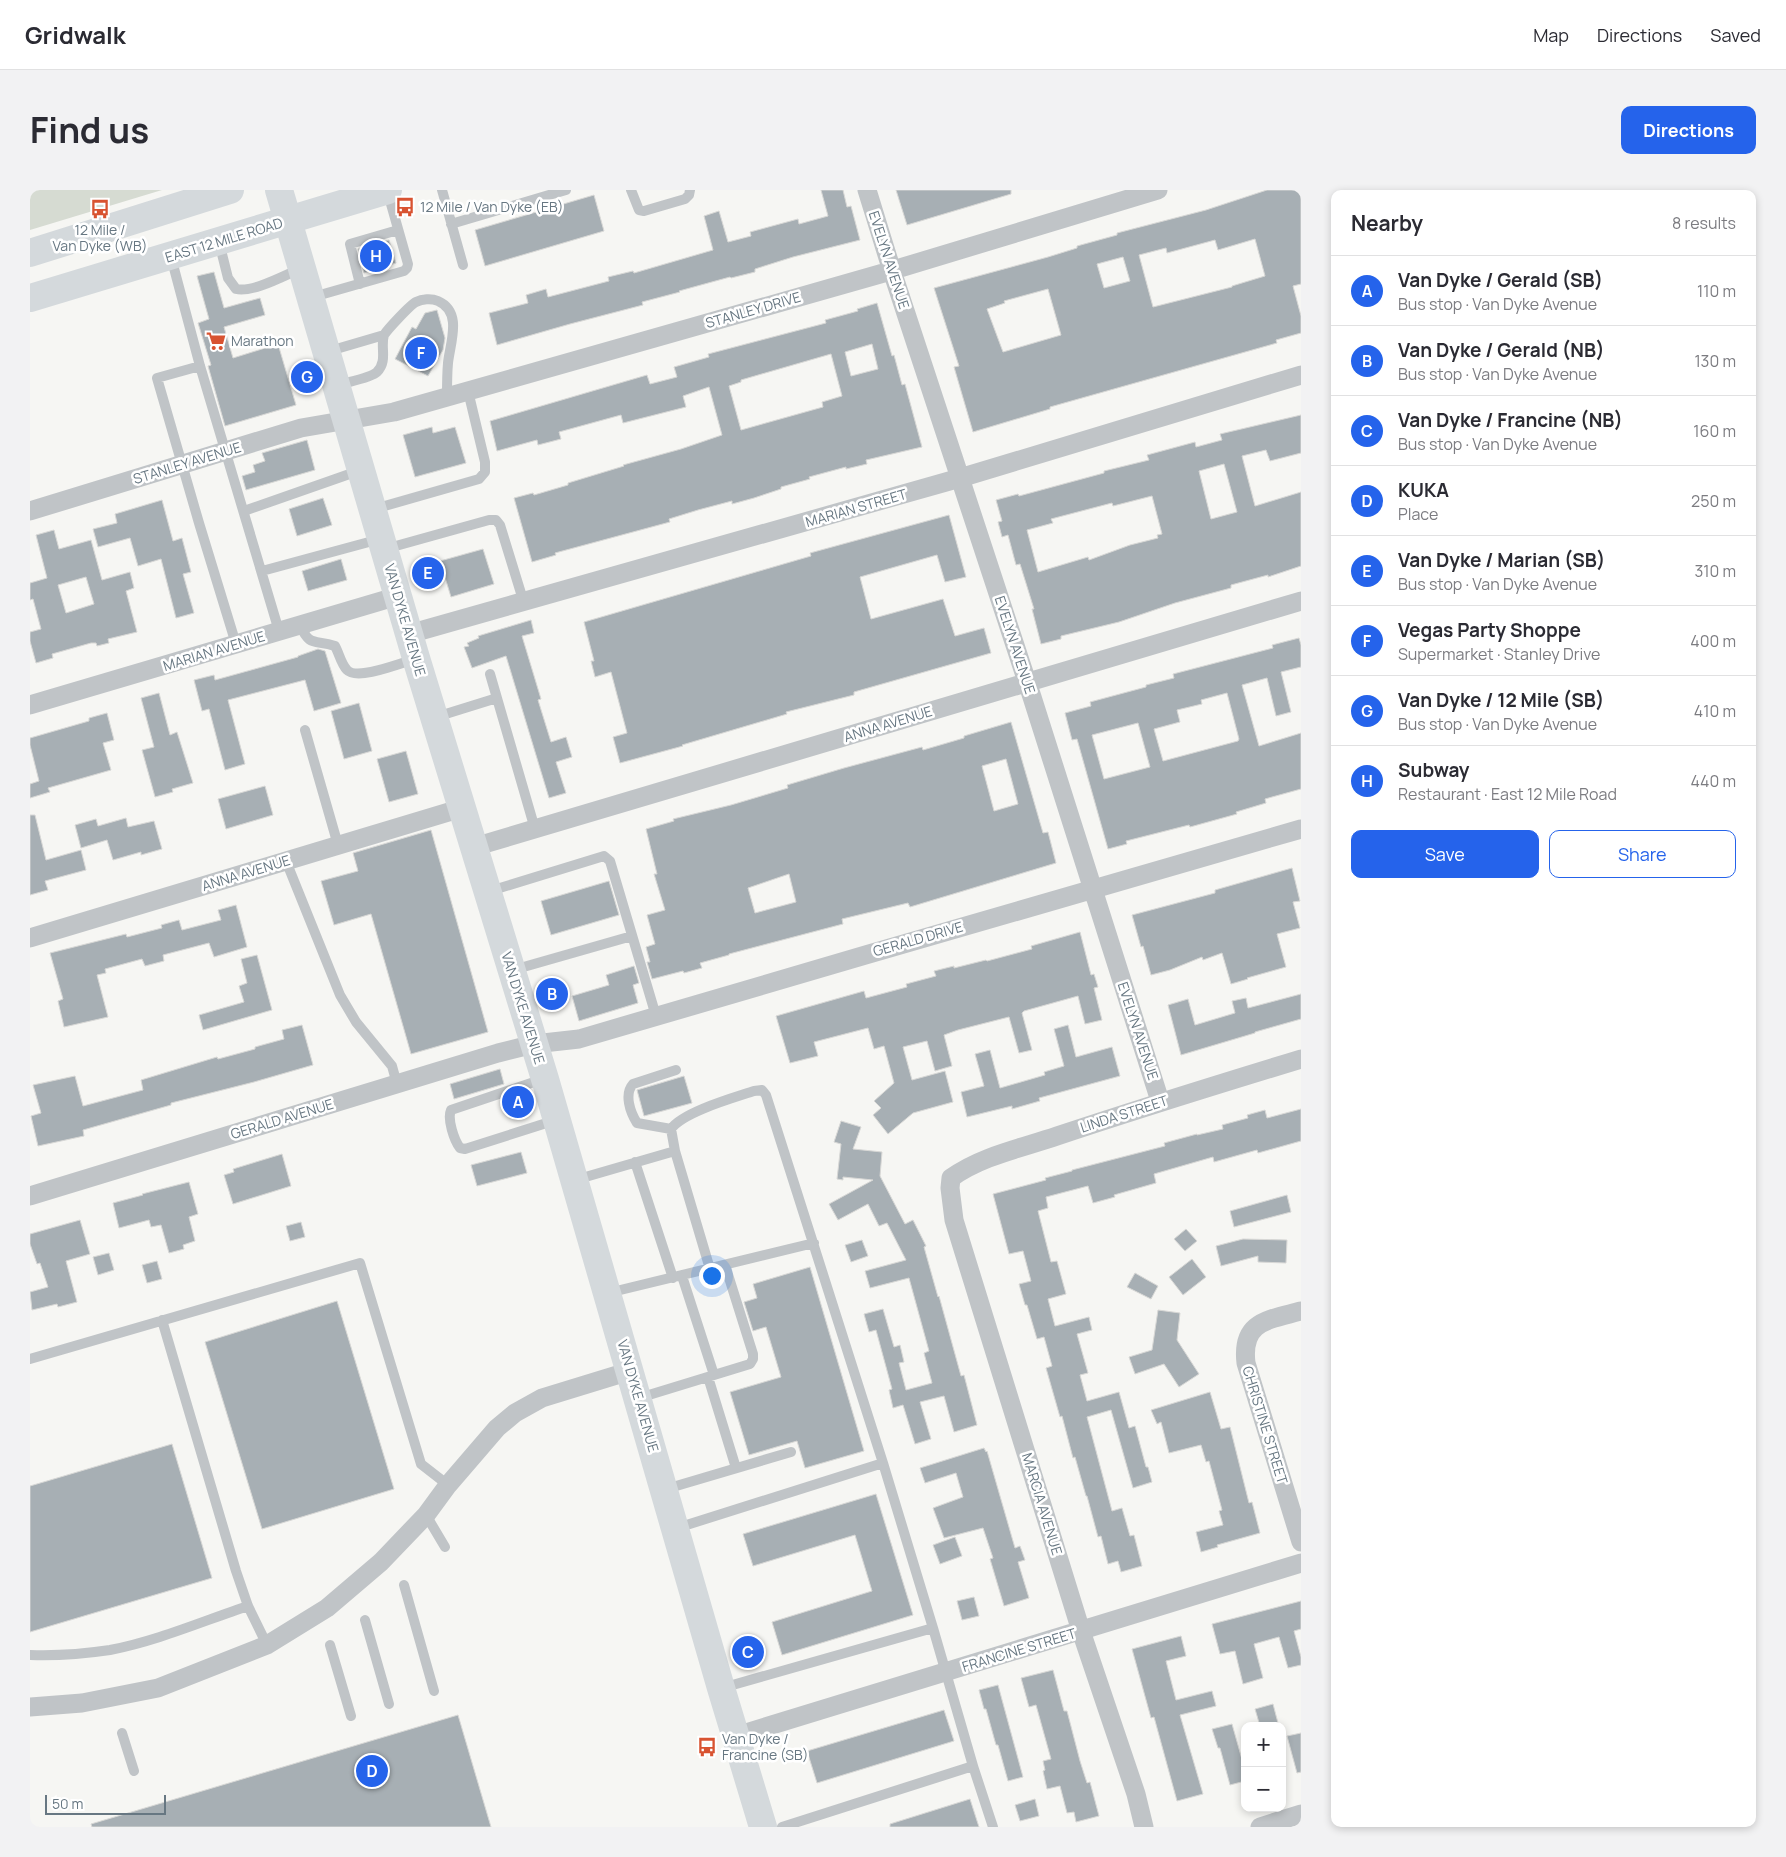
<!DOCTYPE html>
<meta charset="utf-8">
<style>
body{margin:0;font-family:Manrope,sans-serif;background:#f2f2f3;color:#2b2b33}
.controls{position:absolute;right:15px;bottom:15px;display:grid;overflow:hidden;border-radius:10px;box-shadow:0 2px 8px #0003}
.controls button{width:45px;height:45px;display:grid;place-items:center;padding:0;border:0;border-bottom:1px solid #e1e1e2;background:#fff;color:#2b2b33;font:25px sans-serif}
.scale{position:absolute;left:15px;bottom:12px;width:121px;box-sizing:border-box;padding-left:5px;border:2px solid #677782;border-top:0;font-size:14px;line-height:18px;white-space:nowrap;color:#677782;-webkit-text-stroke:4px #fff;paint-order:stroke}
.you{position:absolute;left:681px;top:1085px;width:18px;height:18px;margin:-12px;border:4px solid #fff;border-radius:50%;background:#1a73e8;box-shadow:0 0 0 8px #1a73e833}
.badge{display:grid;place-items:center;width:32px;height:32px;border-radius:50%;background:#2563eb;color:#fff;font-size:16px;font-weight:700}
.pin{position:absolute;translate:-50% -50%;border:2px solid #fff;box-shadow:0 1px 5px #0006}
.list{margin:0;padding:0;list-style:none}
h2{display:flex;justify-content:space-between;align-items:center;height:65px;margin:0;padding:0 20px;font-size:21px}
h2 small{font-size:16px;font-weight:400;color:#7c7c81}
.list li{display:grid;grid-template-columns:32px 1fr auto;gap:15px;align-items:center;box-sizing:border-box;height:70px;padding:0 20px;border-top:1px solid #e1e1e2}
.list b{display:block;font-size:19px;white-space:nowrap}
.list p{margin:0;font-size:16px;white-space:nowrap;color:#7c7c81}
.list em{font-size:16px;font-style:normal;color:#7c7c81}
.actions{display:flex;gap:10px;padding:15px 20px}
.actions a{flex:1;padding:11px 0;border:1px solid #2563eb;border-radius:10px;text-align:center;font-size:18px;color:#2563eb}
.actions .main{background:#2563eb;color:#fff}
.map{position:relative;flex:none;width:1271px;height:1637px;overflow:hidden;border-radius:10px}
header{display:flex;align-items:center;gap:30px;box-sizing:border-box;height:70px;padding:0 25px;background:#fff;border-bottom:1px solid #e1e1e2}
header strong{font-size:24px}
nav{display:flex;gap:28px;margin-inline-start:auto;font-size:18px}
.intro{display:flex;align-items:center;justify-content:space-between;box-sizing:border-box;height:120px;padding:0 30px}
h1{margin:0;font-size:35px}
.button{padding:12px 22px;border-radius:10px;background:#2563eb;color:#fff;font-size:18px;font-weight:700}
main{display:flex;gap:30px;padding:0 30px}
aside{flex:1;background:#fff;border-radius:10px;box-shadow:0 2px 8px #0003}
.map>svg:first-child{display:block}
</style>
<header>
<strong>Gridwalk</strong>
<nav><a>Map</a><a>Directions</a><a>Saved</a></nav>
</header>
<div class="intro"><h1>Find us</h1><a class="button">Directions</a></div>
<main>
<div class="map">
<svg width="1271" height="1637" viewBox="0 0 1271 1637">
<rect width="100%" height="100%" fill="#f6f6f3"/>
<path fill="#d6dbd2" d="M0 0H132L0 40Z"/>
<path fill="#a7afb4" stroke="#d8d8d6" fill-rule="evenodd" d="M791 0H813L817 17 821 16 830 50 763 67 725 79V82L701 88 700 87 649 101 650 102 612 112 613 115 540 134 467 155 459 123 498 113 496 105 516 99 518 107 579 91 578 87 603 81 604 83 683 60 674 26 689 21 698 52 721 46 720 42 768 29 769 34 798 26Z
M866 0H981V4L877 35Z
M1237 0H1271V94L1263 96 1271 126V143L1246 150 1247 153 1020 217V219L943 242 924 177 929 176 904 98 1018 67 1047 58V56L1087 45V43L1176 20ZM1225 49 1235 86 1202 96V97L1123 117 1109 65 1136 58 1137 63 1185 50 1188 60ZM1093 67 1100 91 1074 98 1067 74ZM1018 99 1031 145 973 162 957 119 975 113 974 111Z
M564 5 574 41 455 76 445 40Z
M359 50 366 73 334 83 328 59Z
M184 82 194 118 230 108 235 125 194 137 203 168 248 154 266 215 195 236 178 176 181 175 168 133 179 129 167 86Z
M847 113 862 166 864 165 872 195 875 194 892 257 836 270 837 274 816 279V277L779 287 780 289 751 297V299L724 308 702 314V311L668 320 639 329 640 332 525 363 526 365 502 372 484 308 503 303 504 305 538 295V293L594 276 593 275 651 259 692 245 679 197 653 206 656 217 593 233 591 225 529 242 531 249 508 255 507 250 467 261 460 231 617 185 620 194 647 187 644 177 679 167 678 164 796 133 795 130 828 121 827 119ZM842 154 848 179 821 186 815 162ZM801 164 812 206 792 212 793 217 711 240 699 196 711 192V190Z
M407 120 415 148 413 160 398 186 365 169 382 137 386 139 395 123Z
M1271 225V263L1240 271 1236 260 1212 266 1225 316 1271 302V376L1238 387V385L1201 395V398L1145 413 1089 432 1031 446V449L1011 454 1002 419H1004L990 374 986 375 978 345 972 347 968 332 972 331 966 310 988 304 989 306 1074 283V281L1119 270 1117 265 1165 252 1166 257 1192 250 1190 244ZM1194 274 1207 322 1181 329 1169 281ZM1122 306 1132 344 1127 345 1128 348 1100 355 1059 370 1058 367 1008 382 997 340 1023 333 1021 329 1082 313 1083 316Z
M402 237 403 243 425 237 436 273 385 287 373 245Z
M277 250 285 280 216 300 212 286 225 282 223 275 235 271 232 263Z
M293 308 302 335 267 346 259 319Z
M132 310 143 351 152 348 161 382 153 384 164 423 146 428 131 369 108 376 100 348 68 357 63 339 87 333 85 324Z
M919 325 936 387 915 392 907 365 830 387 841 429 913 409 925 446 954 438 961 463 824 502V505L756 522 757 524 652 555 653 556 590 573 583 547 597 543 581 482 565 487 561 471H564L554 432 781 366 780 363Z
M24 340 29 359 61 350 72 390 100 382 104 398 96 401 107 442 78 449 79 453 67 456 66 453H61L22 464 23 468 6 473 0 451V442L11 439 3 409 0 410V393L17 388 6 345ZM56 387 64 414 36 423 28 395Z
M453 359 464 394 421 407 410 371Z
M311 369 317 390 278 401 272 381Z
M501 430 504 443 492 446 511 509 508 510 521 552 536 547 542 567 526 572 536 603 519 608 476 466 442 478 434 457 439 456 437 453 449 448 448 446Z
M1269 448 1271 455V477L1251 482 1261 522 1246 526 1237 488 1212 495 1229 556 1271 543V599L1235 609 1236 613 1206 622 1207 624 1160 637 1159 635 1096 651 1097 654 1078 659 1047 549 1042 550 1035 523 1061 516 1060 512 1116 497V495L1144 488 1143 484 1243 458 1242 455ZM1197 503 1209 549 1208 551 1133 571 1124 539 1150 532 1147 520 1172 514 1171 510ZM1108 533 1120 577 1074 589 1062 545Z
M288 459 295 461 311 513 284 521 275 490 198 510 215 574 195 580 179 519 172 521 164 490 184 485 185 490 268 467V466Z
M129 503 140 545 147 542 163 593 142 599 143 602 125 607 112 560 124 557 111 508Z
M329 513 342 561 314 569 301 521Z
M77 523 84 550 73 553 81 580 18 598 20 602 0 608V594L9 591 0 555V548L59 531V528Z
M981 532 1013 643 1018 642 1026 673 880 717 878 713 812 729 813 734 699 764V765L670 773 672 778 654 783 653 781 622 789 617 772H620L616 757 625 754 617 725 635 720 624 684H627L616 639 644 631 643 629 701 615 758 598 757 595 814 578 892 557 893 560 934 548V546ZM976 569 988 614 964 621 952 576ZM759 684 766 712 725 723 718 698Z
M376 561 388 604 359 612 347 569Z
M235 596 243 625 196 639 188 609Z
M0 625H5L16 670 51 660 56 680 15 691 18 700 0 705Z
M96 628 98 637 124 631 132 659 111 665V662L83 670 77 650 51 658 45 635 66 629 68 636Z
M401 640 458 842 381 864 341 724 304 735 291 691 328 681 323 663Z
M1262 678 1270 711 1263 712 1270 738 1247 744 1256 777 1217 788 1218 789 1201 794 1192 763 1173 770 1172 767 1140 780 1121 785 1113 756 1111 757 1102 725 1185 703V700Z
M579 691 589 725 521 745 511 711Z
M206 715 217 757 184 767 179 753 133 765 134 771 115 776 112 769 75 779 76 783 67 785 78 827 34 837 28 811 33 809 20 763 96 744 97 747 132 738 131 735 149 730 152 740 191 730 188 720Z
M1050 742 1061 785 1064 784 1068 797 1064 798 1072 830 1055 834 1048 806 994 821 992 823 1002 860 989 863 979 827 928 840 914 845 922 876 905 881 897 851 873 857 882 890 915 881 923 912 883 923 858 944 843 925 851 918 844 911 864 893 854 856 844 859 838 838 784 852 788 866 760 873 746 826 834 801 836 808 877 797 876 794 906 786 904 781 924 776V778L956 770 957 771 1002 759 1001 756Z
M227 765 242 820 173 840 169 825 214 812 209 796 217 793 211 769Z
M604 776 609 793 603 795 608 813 549 831 542 806 579 795 576 785Z
M1271 804V829L1225 842V843L1151 865 1138 815 1158 809 1165 835 1205 823 1202 811 1216 808 1218 818Z
M272 835 283 875 224 892 141 913V915L53 940 54 946 8 956 1 926 11 923 3 895 45 886 53 916 113 900 111 890 187 867 188 869 225 859V857L254 849 252 840Z
M1038 835 1046 867 1082 857 1090 886 1009 908 1010 911 982 919V916L937 927 931 902 954 896 945 864 960 860 970 898 1015 885 1014 882 1034 876 1024 839Z
M470 879 474 894 424 909 420 894Z
M654 886 662 913 614 926 607 900Z
M1271 919V951L1228 963 1227 960 1184 972 1183 967 1124 984 1126 993 1084 1005 1085 1007 1063 1013 1058 996 1016 1007 1018 1018 1008 1021 1021 1072 1027 1071 1036 1104 1018 1109 1025 1136 1059 1127 1062 1140 1047 1144 1058 1183 1050 1185 1057 1211 1089 1202 1099 1238 1105 1236 1116 1277H1118L1122 1292 1103 1298 1081 1220 1057 1227 1082 1321 1092 1318 1100 1346 1104 1345 1112 1376 1091 1382 1088 1371 1078 1374 1071 1346 1068 1347 1057 1306H1056L1045 1267 1043 1268 1032 1226 1030 1227 1016 1178 1022 1176 1014 1147 1007 1149 997 1115H995L989 1094 1001 1091 993 1061 979 1064 963 1004 1016 990 1015 988 1042 981V980L1135 956 1134 953 1167 944V945L1193 939 1192 935 1218 928 1217 925 1235 920 1237 928Z
M811 931 831 937 823 959 852 962 850 986 875 1034 883 1030 896 1056 894 1057 908 1107 909 1106 931 1186 934 1185 947 1235 924 1242 914 1206 890 1212 901 1249 885 1254 873 1215 863 1218 859 1200 862 1199 846 1140 839 1142 834 1124 853 1119 864 1157 870 1155 874 1172 869 1173 876 1200 902 1193 894 1163 899 1161 879 1088 840 1098 835 1081 876 1070 857 1033 849 1036 838 1014 808 1030 799 1014 843 990 813 987V990L807 989 811 954 804 952Z
M491 962 497 983 447 996 441 975Z
M252 964 261 996 203 1014 194 985 204 982 203 979Z
M159 992 168 1024 159 1027 165 1051 153 1055 154 1059 139 1063 131 1035 121 1037 119 1030 89 1038 83 1013 113 1005 112 1004Z
M1257 1005 1261 1022 1204 1037 1200 1021Z
M50 1030 60 1064 36 1071 47 1112 28 1117 27 1114 2 1120 0 1102 18 1097 10 1073 7 1074 0 1054V1044Z
M271 1032 275 1047 260 1051 256 1036Z
M1156 1039 1167 1051 1155 1061 1144 1049Z
M1213 1049 1257 1050 1256 1073 1228 1072V1066L1191 1076 1186 1056Z
M832 1050 838 1066 821 1072 815 1055Z
M79 1063 84 1080 68 1085 63 1067Z
M1162 1069 1176 1087 1153 1105 1139 1087Z
M127 1071 132 1089 117 1093 112 1075Z
M780 1077 834 1261 775 1278 767 1251 719 1265 700 1202 751 1187 736 1137 723 1141 714 1112 727 1108 723 1094Z
M1105 1083 1128 1096 1121 1109 1097 1097Z
M307 1111 364 1299 232 1339 175 1152Z
M1128 1120 1150 1123 1147 1150 1169 1184 1149 1197 1134 1174 1105 1184 1099 1167 1122 1160Z
M1180 1202 1191 1239 1200 1237 1219 1313 1222 1312 1230 1343 1187 1355 1188 1357 1171 1362 1166 1342 1193 1335 1189 1321 1192 1320 1179 1271 1176 1272 1171 1255 1139 1263 1131 1232 1127 1234 1121 1220Z
M142 1254 182 1388 0 1442V1296Z
M954 1258 956 1262 957 1261 985 1358 990 1356 995 1370 988 1372 999 1408 974 1416 960 1369 963 1368 953 1338 914 1348 903 1318 933 1307 926 1283 895 1293 890 1278Z
M846 1304 883 1425 752 1465 742 1432 842 1401 825 1345 723 1376 713 1344Z
M925 1347 932 1366 910 1374 903 1355Z
M944 1407 949 1426 932 1430 927 1411Z
M1271 1411V1439L1264 1441 1271 1467V1475L1258 1478 1249 1447 1224 1454 1233 1488 1213 1494 1205 1461 1190 1464 1182 1434Z
M1151 1446 1156 1466 1136 1471 1146 1510 1182 1501 1186 1516 1150 1525 1173 1604 1147 1611 1124 1527 1121 1528 1102 1459Z
M1023 1480 1034 1521H1037L1050 1571 1057 1593 1060 1592 1069 1626 1046 1632 1044 1622 1037 1623 1030 1596 1017 1599 1013 1581 1015 1580 1013 1571 1021 1569 1006 1515 999 1517 991 1488Z
M968 1495 993 1587 978 1591 968 1555H966L956 1519H954L949 1500Z
M1243 1514 1248 1533 1230 1536 1225 1519Z
M914 1520 924 1551 787 1593 777 1561Z
M428 1525 461 1637H62L61 1634Z
M1202 1534 1213 1573H1215V1591L1200 1595 1190 1558H1188L1182 1539Z
M1271 1543V1582L1267 1583 1257 1546Z
M940 1609 949 1637H860V1634Z
M1005 1609 1009 1626 990 1631 985 1615Z"/>
<g fill="none" stroke-linecap="round" stroke-linejoin="round">
<path stroke="#c0c4c7" stroke-width="10" d="M412 0 433 75
M601 0 609 20 614 21 655 9 659 5 660 0
M421 34 536 0
M189 52 198 88 206 99C223 103 255 85 272 78
M141 67 170 176 249 441
M330 94 320 54 368 40
M283 107 374 81 377 78 378 74 357 0
M296 162 354 145
M170 176 127 188 169 333 206 454
M308 195C317 192 341 188 347 182 358 171 350 157 354 145 357 140 380 115 386 112 392 109 401 108 408 111 433 122 420 153 418 173 417 184 417 196 417 207
M344 319 449 289 455 282V272L438 201
M214 321 331 280
M355 359 459 330H466L470 335 494 413
M232 381 350 349
M270 435C280 458 285 449 305 456 309 463 311 474 317 480 327 491 371 473 385 469
M460 484 505 639
M406 527 467 508
M275 540 308 655
M256 671 310 805 326 832 362 876 367 894
M460 701 574 666 580 671 626 826
M483 780 602 746
M513 889 421 920C417 929 424 950 430 958L435 959 526 930
M641 939 607 933C600 922 594 904 603 894L646 880
M605 972 643 1088
M545 990 645 961
M680 1079 645 961 641 939C653 922 703 908 724 901L732 900 736 905 853 1273
M652 1086 684 1185
M578 1103 784 1053
M132 1130 206 1381 218 1416 237 1455
M0 1169 330 1073 391 1274 418 1295
M678 1187 706 1278
M609 1208 720 1174 723 1169V1164L695 1075
M636 1299 761 1262
M396 1325 415 1357
M647 1338 853 1273 903 1438 692 1498
M374 1395 404 1501
M335 1430 359 1514
M300 1455 321 1526
M0 1465C27 1466 53 1464 80 1460 127 1451 173 1431 218 1416
M92 1543 104 1581
M943 1576 963 1637
M752 1637 943 1576 903 1438"/>
<path stroke="#c0c4c7" stroke-width="19" d="M837 0 862 81 1002 507 1130 911
M0 321 271 238 364 222 850 84 1128 0
M379 444 930 288 1271 185
M0 515 368 406
M444 657 1271 411
M0 748 432 618
M0 1006 468 863 504 854 549 849C789 777 1031 710 1271 639
M1271 1121C1238 1130 1211 1131 1216 1173L1271 1352
M0 1517 52 1513 128 1498 237 1455 297 1418 351 1372 396 1325 418 1295 467 1238 485 1223 512 1208 600 1181
M706 1546 1271 1373
M1114 1637 1106 1604 1051 1441 924 1030 920 998 921 988C951 966 992 958 1027 946 1108 919 1189 894 1271 869
M1230 1637 1271 1624"/>
<path stroke="#d4d9dc" stroke-width="28" d="M0 63 200 0
M0 108 358 0"/>
<path stroke="#d4d9dc" stroke-width="28" d="M249 0 386 468 515 889 691 1498 733 1637"/>
</g>
<defs>
<symbol id="bus-bare" viewBox="-9 -9 18 18"><path d="M-5-6H5V4H4V6H2V4H-2V6H-4V4H-5ZM-3.5-4V0h7V-4ZM-3.5 1.2v1.5H-2V1.2ZM2 1.2v1.5H3.5V1.2Z" fill="#d85331" stroke="#fff" stroke-width="2.5" paint-order="stroke"/></symbol>
<symbol id="supermarket-bare" viewBox="-9 -9 18 18"><path d="M-6-5.5h2.5l.6 2H6L4.5 2H-2.5L-4.4-4H-6ZM-1.5 3.2a1.3 1.3 0 1 0 .1 0ZM3 3.2a1.3 1.3 0 1 0 .1 0Z" fill="#d85331" stroke="#fff" stroke-width="2.5" paint-order="stroke"/></symbol>
</defs>
<g fill-rule="evenodd">
<use href="#bus-bare" x="361" y="3" width="28" height="28"/>
<use href="#bus-bare" x="56" y="5" width="28" height="28"/>
<use href="#supermarket-bare" x="172" y="137" width="28" height="28"/>
<use href="#bus-bare" x="663" y="1543" width="28" height="28"/>
</g>
<g text-anchor="middle" stroke-width="5" stroke-linejoin="round" paint-order="stroke">
<g font-size="14" fill="#677782" stroke="#fff" text-anchor="start">
<text x="390" y="22">12 Mile / Van Dyke (EB)</text>
<text x="70" y="45" text-anchor="middle">12 Mile /<tspan x="70" dy="16">Van Dyke (WB)</tspan></text>
<text x="201" y="156">Marathon</text>
<text x="692" y="1554">Van Dyke /<tspan x="692" dy="16">Francine (SB)</tspan></text>
</g>
<g font-size="14" fill="#677782" stroke="#fff">
<text transform="translate(194 50) rotate(-17)" y="5">EAST 12 MILE ROAD</text>
<text transform="translate(859 70) rotate(72)" y="5">EVELYN AVENUE</text>
<text transform="translate(723 120) rotate(-16)" y="5">STANLEY DRIVE</text>
<text transform="translate(157 273) rotate(-17)" y="5">STANLEY AVENUE</text>
<text transform="translate(826 318) rotate(-16)" y="5">MARIAN STREET</text>
<text transform="translate(375 430) rotate(74)" y="5">VAN DYKE AVENUE</text>
<text transform="translate(985 455) rotate(72)" y="5">EVELYN AVENUE</text>
<text transform="translate(184 461) rotate(-17)" y="5">MARIAN AVENUE</text>
<text transform="translate(858 534) rotate(-17)" y="5">ANNA AVENUE</text>
<text transform="translate(216 683) rotate(-17)" y="5">ANNA AVENUE</text>
<text transform="translate(888 749) rotate(-16)" y="5">GERALD DRIVE</text>
<text transform="translate(493 818) rotate(73)" y="5">VAN DYKE AVENUE</text>
<text transform="translate(1108 841) rotate(72)" y="5">EVELYN AVENUE</text>
<text transform="translate(1094 924) rotate(-18)" y="5">LINDA STREET</text>
<text transform="translate(252 929) rotate(-17)" y="5">GERALD AVENUE</text>
<text transform="translate(608 1206) rotate(74)" y="5">VAN DYKE AVENUE</text>
<text transform="translate(1235 1235) rotate(73)" y="5">CHRISTINE STREET</text>
<text transform="translate(1012 1314) rotate(73)" y="5">MARCIA AVENUE</text>
<text transform="translate(989 1460) rotate(-17)" y="5">FRANCINE STREET</text>
</g>
</g>
</svg>
<div class="controls">
<button>+</button>
<button>−</button>
</div>
<div class="scale">50 m</div>
<div class="you"></div>
<div class="pin badge" style="left:488px;top:912px">A</div>
<div class="pin badge" style="left:522px;top:804px">B</div>
<div class="pin badge" style="left:718px;top:1462px">C</div>
<div class="pin badge" style="left:342px;top:1581px">D</div>
<div class="pin badge" style="left:398px;top:383px">E</div>
<div class="pin badge" style="left:391px;top:163px">F</div>
<div class="pin badge" style="left:277px;top:187px">G</div>
<div class="pin badge" style="left:346px;top:66px">H</div>
</div>
<aside>
<h2>Nearby<small>8 results</small></h2>
<ul class="list">
<li><span class="badge">A</span><div><b>Van Dyke / Gerald (SB)</b><p>Bus stop · Van Dyke Avenue</p></div><em>110 m</em></li>
<li><span class="badge">B</span><div><b>Van Dyke / Gerald (NB)</b><p>Bus stop · Van Dyke Avenue</p></div><em>130 m</em></li>
<li><span class="badge">C</span><div><b>Van Dyke / Francine (NB)</b><p>Bus stop · Van Dyke Avenue</p></div><em>160 m</em></li>
<li><span class="badge">D</span><div><b>KUKA</b><p>Place</p></div><em>250 m</em></li>
<li><span class="badge">E</span><div><b>Van Dyke / Marian (SB)</b><p>Bus stop · Van Dyke Avenue</p></div><em>310 m</em></li>
<li><span class="badge">F</span><div><b>Vegas Party Shoppe</b><p>Supermarket · Stanley Drive</p></div><em>400 m</em></li>
<li><span class="badge">G</span><div><b>Van Dyke / 12 Mile (SB)</b><p>Bus stop · Van Dyke Avenue</p></div><em>410 m</em></li>
<li><span class="badge">H</span><div><b>Subway</b><p>Restaurant · East 12 Mile Road</p></div><em>440 m</em></li>
</ul>
<div class="actions"><a class="main">Save</a><a>Share</a></div>
</aside>
</main>
